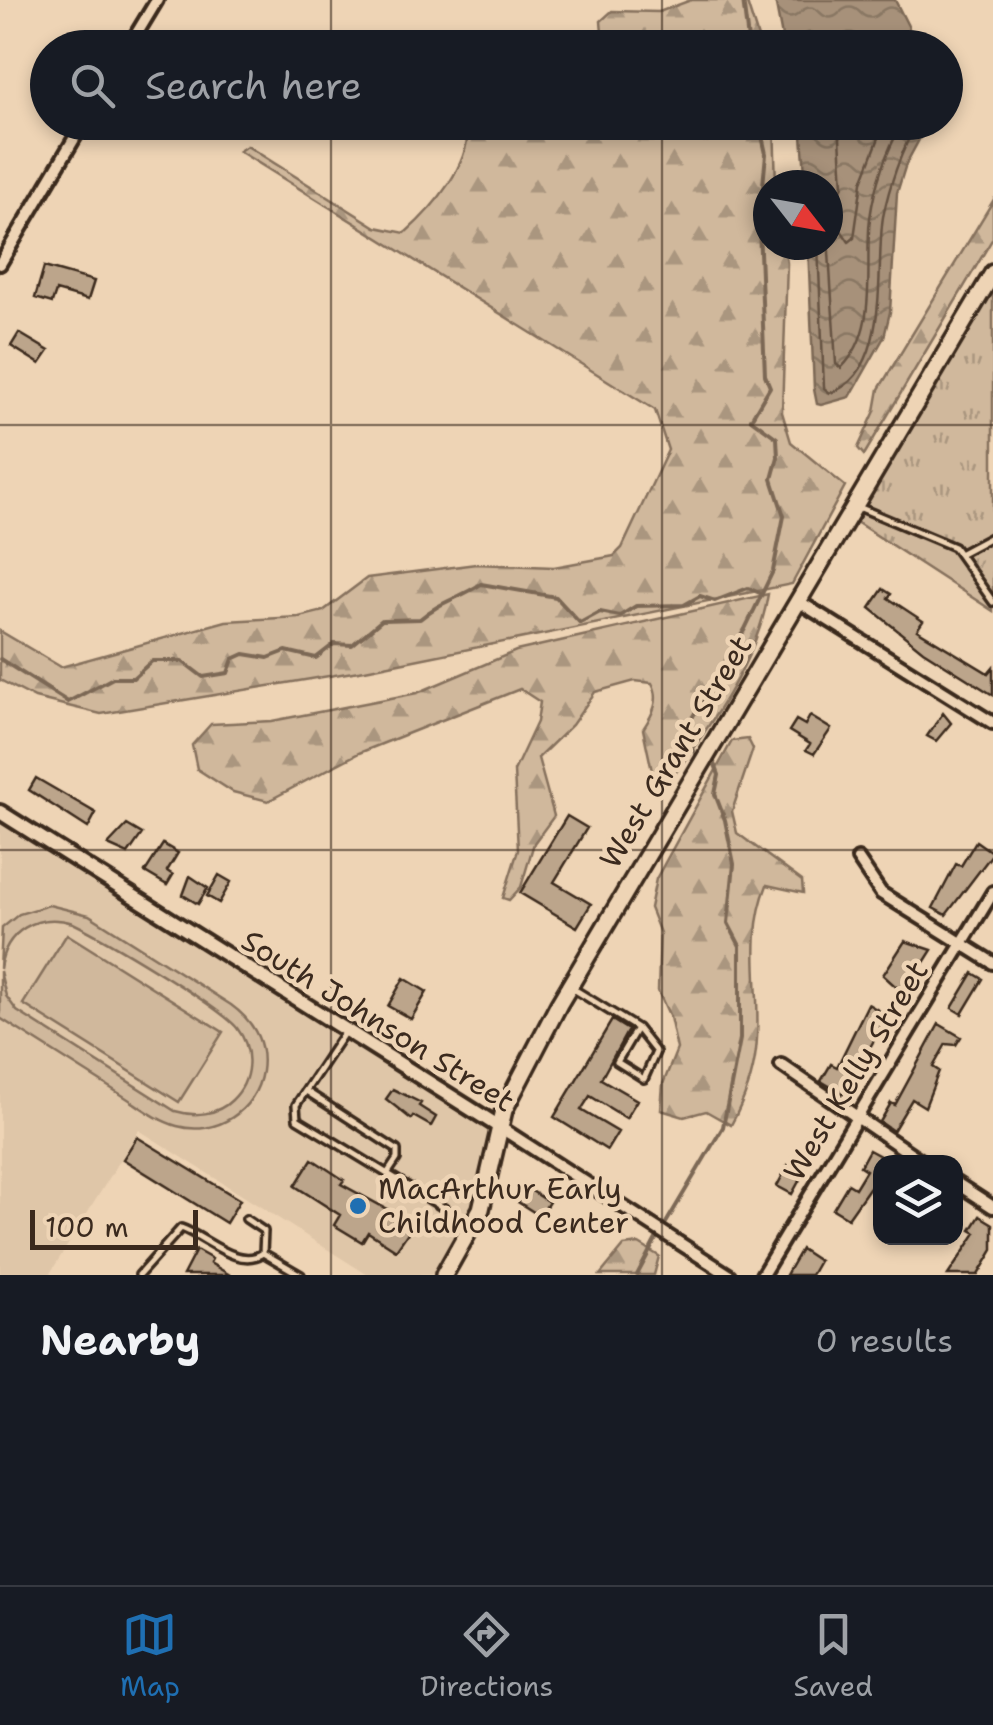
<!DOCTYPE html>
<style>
body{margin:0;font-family:"Shantell Sans",sans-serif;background:#20242c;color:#f1f3f6}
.controls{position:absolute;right:30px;bottom:30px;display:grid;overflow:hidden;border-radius:20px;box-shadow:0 5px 15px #0003}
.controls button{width:90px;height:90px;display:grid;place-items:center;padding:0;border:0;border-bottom:2px solid #363941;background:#171b24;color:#f1f3f6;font:50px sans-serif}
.compass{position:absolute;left:753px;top:170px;width:90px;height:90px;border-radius:50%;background:#171b24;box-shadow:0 5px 15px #0003;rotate:121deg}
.scale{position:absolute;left:30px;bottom:25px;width:168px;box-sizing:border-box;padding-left:10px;border:5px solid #3b2a1e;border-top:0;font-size:28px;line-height:35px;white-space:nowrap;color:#3b2a1e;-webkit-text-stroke:8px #eed4b5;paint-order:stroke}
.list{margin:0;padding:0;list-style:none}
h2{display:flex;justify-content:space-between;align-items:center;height:130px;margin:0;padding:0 40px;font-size:42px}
h2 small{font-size:32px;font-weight:400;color:#9ea1a6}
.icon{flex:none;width:55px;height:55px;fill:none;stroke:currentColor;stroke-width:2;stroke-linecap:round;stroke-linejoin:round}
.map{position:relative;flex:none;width:993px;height:1275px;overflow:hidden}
.search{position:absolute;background:#171b24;box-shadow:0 5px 15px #0003;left:30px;right:30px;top:30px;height:110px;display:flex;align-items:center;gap:25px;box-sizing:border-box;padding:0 35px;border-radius:55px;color:#9ea1a6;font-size:38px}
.sheet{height:310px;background:#171b24}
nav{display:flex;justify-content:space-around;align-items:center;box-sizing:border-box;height:140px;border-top:2px solid #363941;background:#171b24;font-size:28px;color:#9ea1a6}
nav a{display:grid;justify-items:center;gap:5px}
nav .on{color:#1f6fb2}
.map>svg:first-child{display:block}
</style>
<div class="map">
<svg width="993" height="1275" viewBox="0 0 993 1275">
<defs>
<pattern id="forest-firs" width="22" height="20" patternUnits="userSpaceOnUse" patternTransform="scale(2.5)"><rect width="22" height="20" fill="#d0b89c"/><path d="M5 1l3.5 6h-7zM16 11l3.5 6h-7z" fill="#aa967f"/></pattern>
<pattern id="park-tufts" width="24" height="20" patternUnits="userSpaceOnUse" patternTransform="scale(2.5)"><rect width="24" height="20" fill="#d0b89c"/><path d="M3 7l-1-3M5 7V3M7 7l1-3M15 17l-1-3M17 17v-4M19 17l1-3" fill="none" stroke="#aa967f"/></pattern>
<pattern id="water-waves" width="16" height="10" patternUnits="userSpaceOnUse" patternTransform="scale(2.5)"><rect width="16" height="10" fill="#a7917a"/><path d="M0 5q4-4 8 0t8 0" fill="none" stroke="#897763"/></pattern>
</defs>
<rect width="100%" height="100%" fill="#eed4b5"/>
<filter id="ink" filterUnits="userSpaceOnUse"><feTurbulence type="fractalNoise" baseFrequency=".01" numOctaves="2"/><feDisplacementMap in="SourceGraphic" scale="20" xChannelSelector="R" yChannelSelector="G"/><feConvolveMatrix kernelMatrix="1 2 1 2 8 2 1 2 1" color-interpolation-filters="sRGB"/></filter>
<g filter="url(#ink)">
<path fill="#dfc6a8" d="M0 812 498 1126 486 1188 444 1275H368L139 1130 49 1275H0Z"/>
<path fill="#d0b89c" stroke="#86715d" stroke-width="2.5" d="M49 905 89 915 231 1005C253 1021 266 1043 262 1071 256 1111 216 1137 177 1126 155 1120 136 1103 117 1092 78 1067 39 1043 0 1018V971L6 996 17 1011 175 1111C195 1117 217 1115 232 1100 252 1081 254 1050 237 1028 219 1006 104 938 73 923 37 912 5 931 0 969L2 928 19 914Z
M67 934 223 1032 179 1102 23 1004Z"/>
<path fill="url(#forest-firs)" stroke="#86715d" stroke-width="2.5" d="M691 0H746L761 47H632L602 33 601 21 612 11 659 12Z
M440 34 481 47H366Z
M467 123H629L685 139 724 138 725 123H774L776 185H768V245H784L787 263 782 412 791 442 845 486 792 584 365 670 101 714 35 698 0 680V631L61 667 226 621 299 617 323 611 367 578 476 564 554 567 614 556 622 548 668 450 655 410 239 151 247 146 376 227 405 233C433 208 473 163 467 123Z
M993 201V238L864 455 858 448 875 411 879 389Z
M768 594C759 658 706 732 668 783L652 771 643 729C653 714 661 699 652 683L635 681 595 692 572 725 538 758 554 816 534 843 521 887 509 900 503 898 518 850 514 771 537 722 540 702 520 689 359 753 268 801 233 792 197 769 192 745 211 724 272 721 417 693 516 651Z
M748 739 753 749 732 811 737 833 802 881 803 893 767 885C744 942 763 995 756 1050 753 1077 744 1101 731 1125L706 1111 684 1117 661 1110 663 1084 677 1049 670 1017 658 991 660 933 650 908 656 879 732 741Z
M639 1244 659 1256 654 1275H600L624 1246Z"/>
<path fill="url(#park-tufts)" stroke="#86715d" stroke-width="2.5" d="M993 272V611L847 516Z"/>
<path fill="url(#water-waves)" stroke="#7c6855" stroke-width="2.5" d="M775 0H895L909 28 904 34 842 47H784Z
M801 123H928L906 164 897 193 890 312 884 337 850 397 821 405 817 404 814 389 808 245H828V185H806Z"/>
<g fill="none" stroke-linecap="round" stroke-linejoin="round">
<path stroke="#665343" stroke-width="2.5" d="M839 122 843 186 830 214 849 242 854 238 862 182 885 122
M828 236 836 364 841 368C880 330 864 266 870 218 875 183 885 153 903 122
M818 245 824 388 830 393C892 373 875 264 883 217 890 182 900 154 917 122"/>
<path stroke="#7c6855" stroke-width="4" d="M743 0 749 48
M0 659 68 702 113 678H133L152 661H182L203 677 228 673 233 659 244 654 268 658 286 651 316 658 334 644 352 645 382 620 420 619C439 602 460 598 481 584L556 597 580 623 600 612 620 616 636 606 684 605 700 596 715 601 748 588 762 594
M696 754 688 745 686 728 745 629 773 571 784 516 772 479 778 457 777 438 751 419 770 387 765 375 759 227 766 154 759 122
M666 1223 723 1127 740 1039V946L728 923 734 864 725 820 715 794 719 775 714 762
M637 1275 656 1239"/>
</g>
<path fill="#bca58b" stroke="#3b2a1e" stroke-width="2.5" d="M44 267 94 281 88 300 56 291 52 303 35 298Z
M19 333 49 351 40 364 11 346Z
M883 589 891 594 888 598 923 621 917 630 988 673 993 667V695L923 651 870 608Z
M943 713 951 723 936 741 927 736Z
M810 716 831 729 814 754 806 750 810 744 789 731 796 720 805 725Z
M36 778 96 813 88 828 29 790Z
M567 816 587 828 554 882 591 904 577 927 520 893Z
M127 825 142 834 128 854 108 845Z
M976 841 993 853 946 915 933 908 956 864 961 866Z
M163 844 178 853 167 871 173 875 167 885 145 872Z
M219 875 231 882 219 903 207 896Z
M190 876 208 888 198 904 183 895Z
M905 941 932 950 904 994 883 975Z
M973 973 983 979 962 1014 952 1008Z
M404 978 427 992 411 1019 388 1006Z
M868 1004 888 1016 843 1094 821 1081 831 1064 837 1067Z
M612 1020 628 1030 601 1079 637 1100 626 1118 590 1096 581 1110 618 1132 607 1150 554 1117Z
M939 1024 961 1037 956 1045 946 1044 933 1067 939 1071 925 1107 912 1099 893 1131 880 1122 891 1103 895 1105Z
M393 1089 421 1103 419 1106 436 1117 431 1126 413 1116 411 1119 386 1099Z
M137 1137 240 1200 226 1223 123 1159Z
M869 1150 880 1156 872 1170 879 1174 848 1218 833 1209 848 1184 855 1188 866 1170 860 1166Z
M312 1159 344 1180 341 1184 414 1224 396 1250 368 1232 362 1242 334 1225 340 1215 295 1186Z
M788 1165 803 1174 792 1194 777 1186Z
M527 1188 549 1202 540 1216 518 1202Z
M980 1216 993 1224V1250L978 1275H948L976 1233 971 1230Z
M801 1249 819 1261 811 1275H786Z
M196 1250 212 1259 210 1263 230 1275H183Z"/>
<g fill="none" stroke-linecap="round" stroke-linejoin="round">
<defs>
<path id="service" d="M856 506 954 547 993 602
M961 553 993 536
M572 988 637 1028 656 1052 644 1079 617 1062 637 1028
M344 1033 296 1105 297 1119 470 1224
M306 1091 397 1150V1159L387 1174
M246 1219 264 1231 263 1253 301 1275
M139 1275 181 1228C205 1236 238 1270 263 1253"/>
<path id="minor" d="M128 48 157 0
M0 264 84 122
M798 601 993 723
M858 859 881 893 993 963
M781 1065 923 1162
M498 1126 729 1275
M956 1183 993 1207
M762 1275 993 892"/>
<path id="tertiary" d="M0 812 498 1126"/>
<path id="secondary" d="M444 1275 481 1209 504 1110 559 1004 993 273"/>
</defs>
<use href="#service" stroke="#3b2a1e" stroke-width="12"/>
<use href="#minor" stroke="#3b2a1e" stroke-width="18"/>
<use href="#tertiary" stroke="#3b2a1e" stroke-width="20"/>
<use href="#secondary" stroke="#3b2a1e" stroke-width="22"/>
<use href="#service" stroke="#eed4b5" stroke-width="5"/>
<use href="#minor" stroke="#eed4b5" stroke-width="10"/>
<use href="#tertiary" stroke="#eed4b5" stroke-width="12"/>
<use href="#secondary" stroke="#eed4b5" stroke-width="15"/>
</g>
</g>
<path fill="none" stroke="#3b2a1e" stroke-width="2.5" stroke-opacity="0.55" d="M331 0V48M662 0V48M331 122V1275M662 122V1275M0 425H993M0 850H993"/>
<circle fill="#1f6fb2" stroke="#eed4b5" stroke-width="4" cx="358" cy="1206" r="10"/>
<g text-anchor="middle" stroke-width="9" stroke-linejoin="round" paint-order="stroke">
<g font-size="30" fill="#3b2a1e" stroke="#eed4b5">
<text transform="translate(676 752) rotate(-59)" y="10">West Grant Street</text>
<text transform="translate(378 1021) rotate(32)" y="10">South Johnson Street</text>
<text transform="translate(856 1071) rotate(-59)" y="10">West Kelly Street</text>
</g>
<g font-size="30" fill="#3b2a1e" stroke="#eed4b5" text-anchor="start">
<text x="378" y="1199">MacArthur Early<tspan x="378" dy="34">Childhood Center</tspan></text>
</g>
</g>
</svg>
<div class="controls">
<button><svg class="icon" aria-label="layers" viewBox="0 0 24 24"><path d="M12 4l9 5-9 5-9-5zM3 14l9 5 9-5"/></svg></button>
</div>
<svg class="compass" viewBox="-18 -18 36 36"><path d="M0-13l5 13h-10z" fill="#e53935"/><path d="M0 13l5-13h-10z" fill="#9ea1a6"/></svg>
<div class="scale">100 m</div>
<div class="search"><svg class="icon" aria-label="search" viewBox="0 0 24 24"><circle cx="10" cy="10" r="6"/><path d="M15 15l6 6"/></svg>Search here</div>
</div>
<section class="sheet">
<h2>Nearby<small>0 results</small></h2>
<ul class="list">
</ul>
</section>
<nav>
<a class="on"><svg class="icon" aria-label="map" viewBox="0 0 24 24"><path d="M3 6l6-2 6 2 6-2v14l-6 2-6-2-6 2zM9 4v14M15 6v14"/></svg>Map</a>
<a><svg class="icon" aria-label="directions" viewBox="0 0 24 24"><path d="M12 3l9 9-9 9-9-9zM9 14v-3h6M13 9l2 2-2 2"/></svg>Directions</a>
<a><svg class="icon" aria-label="saved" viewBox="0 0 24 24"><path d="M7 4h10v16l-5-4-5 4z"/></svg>Saved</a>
</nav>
